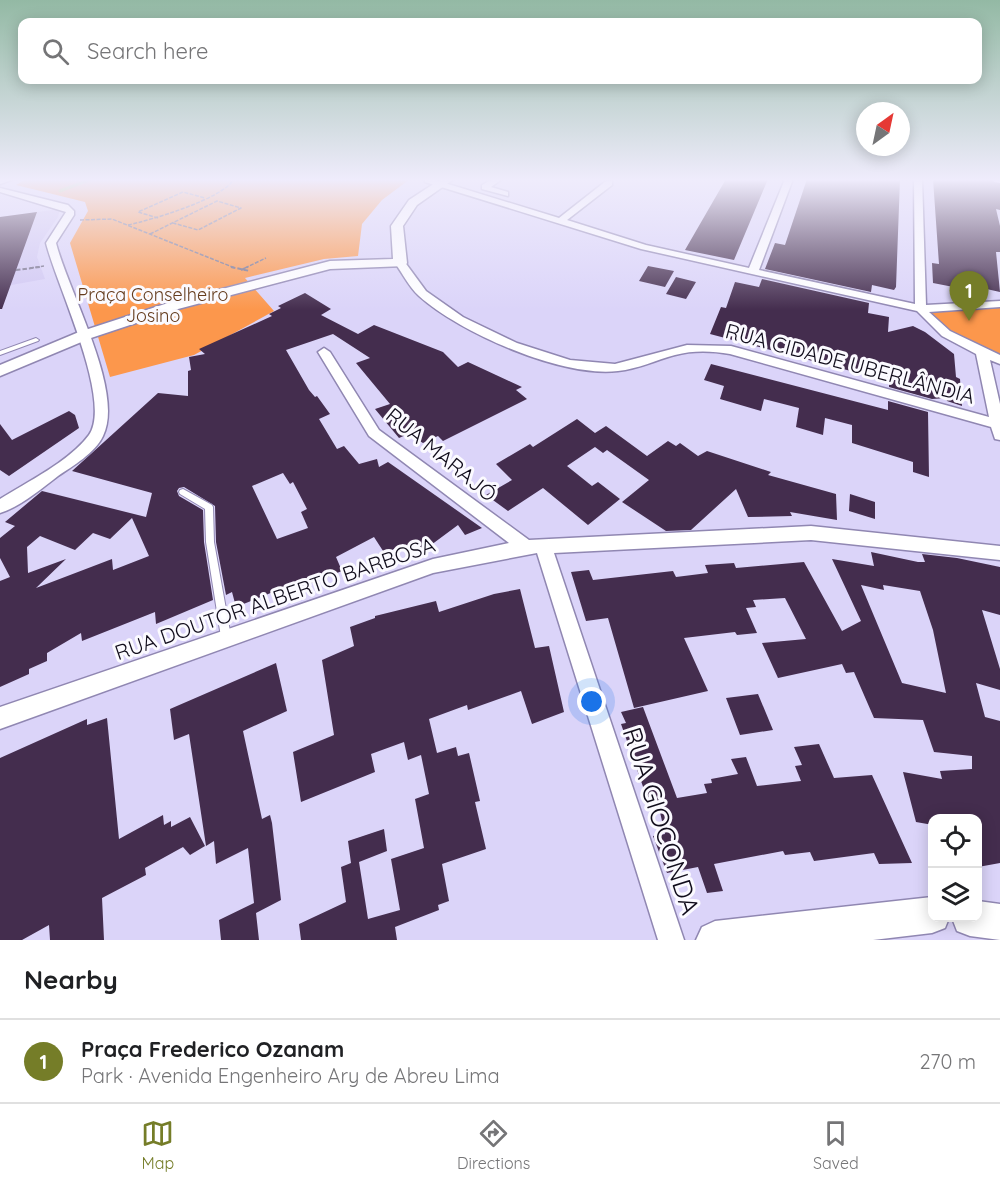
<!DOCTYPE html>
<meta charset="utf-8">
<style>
body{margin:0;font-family:Quicksand,sans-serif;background:#f2f2f2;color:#202124}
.controls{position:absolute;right:18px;bottom:18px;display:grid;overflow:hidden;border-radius:12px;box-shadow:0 3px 15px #0003}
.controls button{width:54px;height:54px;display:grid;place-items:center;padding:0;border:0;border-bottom:2px solid #e0e0e0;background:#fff;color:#202124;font:30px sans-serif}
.compass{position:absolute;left:856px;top:102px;width:54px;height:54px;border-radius:50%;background:#fff;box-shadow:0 3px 15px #0003;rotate:33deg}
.you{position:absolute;left:592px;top:702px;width:21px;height:21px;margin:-15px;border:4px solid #fff;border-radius:50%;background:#1a73e8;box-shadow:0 0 0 9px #1a73e833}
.badge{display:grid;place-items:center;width:39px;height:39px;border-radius:50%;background:#757d28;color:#fff;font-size:20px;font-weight:700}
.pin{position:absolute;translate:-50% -50px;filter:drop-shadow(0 2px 3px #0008)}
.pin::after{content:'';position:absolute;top:32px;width:21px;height:18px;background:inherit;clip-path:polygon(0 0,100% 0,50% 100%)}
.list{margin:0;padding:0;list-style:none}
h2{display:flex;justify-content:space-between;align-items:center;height:78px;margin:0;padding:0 24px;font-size:26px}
h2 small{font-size:20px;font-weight:400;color:#757577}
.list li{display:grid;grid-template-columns:39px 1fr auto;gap:18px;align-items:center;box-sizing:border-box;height:84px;padding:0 24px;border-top:2px solid #e0e0e0}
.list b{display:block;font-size:22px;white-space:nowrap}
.list p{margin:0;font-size:20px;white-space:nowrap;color:#757577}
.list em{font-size:20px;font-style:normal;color:#757577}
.icon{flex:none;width:33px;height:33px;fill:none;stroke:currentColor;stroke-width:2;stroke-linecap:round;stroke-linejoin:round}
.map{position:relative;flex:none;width:1000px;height:940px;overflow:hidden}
.search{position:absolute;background:#fff;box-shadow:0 3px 15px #0003;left:18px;right:18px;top:18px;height:66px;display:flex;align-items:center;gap:15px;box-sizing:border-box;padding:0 21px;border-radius:12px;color:#757577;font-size:22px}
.sheet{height:162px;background:#fff}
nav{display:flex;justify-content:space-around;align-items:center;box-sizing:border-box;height:84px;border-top:2px solid #e0e0e0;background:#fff;font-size:16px;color:#757577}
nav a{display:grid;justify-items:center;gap:3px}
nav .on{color:#757d28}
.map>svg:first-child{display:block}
</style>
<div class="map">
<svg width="1000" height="940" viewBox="0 0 1000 940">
<rect width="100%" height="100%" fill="#dbd4f9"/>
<path fill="#d1c8f3" d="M60 209 58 217 40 243 37 257 45 279 0 287V217Z"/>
<path fill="#fc974c" d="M26 179H410L382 200 362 224 358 256 324 259 245 278 274 311 194 355 110 377 70 243 88 211 85 202 16 185Z
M1000 304V355L949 331 927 310Z"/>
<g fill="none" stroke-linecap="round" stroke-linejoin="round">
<path stroke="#b4c13e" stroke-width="3" d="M60 191 91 179"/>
</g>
<path fill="#442d4e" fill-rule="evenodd" d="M726 179H768L734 260 685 250Z
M807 179H900L896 287 894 290 872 285 871 292 765 269 775 243 785 245Z
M933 179H993L994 182 1000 183V210L996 209 1000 226V252H996L1000 292 973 286 974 291 933 283 932 263 939 264Z
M37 212 2 309H0V217Z
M648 266 674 271 665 287 639 281Z
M676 277 696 282 686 299 666 294Z
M762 279 869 303 868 313 889 317 888 332 913 326 925 332 954 354 956 377 960 379 962 406 947 401 946 398 932 399 889 387V381L710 334 721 307 726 308 735 282 759 287Z
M305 293 331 309 321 315 358 334 374 325 443 352 458 367 468 362 522 387 516 390 527 399 443 441 438 436 423 443 408 434 399 438 375 409 390 404 356 363 370 358 333 334 286 350 309 390 315 397 317 396 330 414 319 419 337 449 344 446 359 464 377 459 379 467 388 462 482 528 465 535 458 525 431 545 409 553 403 544 385 554 374 537 336 557 342 571 279 596 278 590 236 607 232 592 226 595 216 542 215 506 184 487 179 488 177 491 179 496 203 510 204 542 213 600 156 624 155 612 82 641 81 633 47 653V661L29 669V674L0 687V581L10 577 0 558V538L15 526 5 522 42 491 146 517 152 493 72 471 158 393 188 396V371L191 370 189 357 205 354 199 349 272 316 269 314 281 308 278 306ZM283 473 290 484 293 482 307 509 301 512 308 528 277 539 252 486ZM132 518 149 556 113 570 112 559 36 588 66 559 28 573 27 547 40 536 75 550 93 533 110 539Z
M711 364 888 410V401L928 412 929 477 913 472V462L852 443V425L825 418 823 435 796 427 799 408 764 399 761 411 720 399 724 386 704 380Z
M69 411 75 415 79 428 9 476 0 470V424L12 440Z
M577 419 595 433 606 426 647 456 668 441 676 446 680 443 698 456 707 451 771 472 768 475 836 494 837 520 790 512 792 516 748 517 736 489 691 530 666 531 622 502 649 480 607 450 603 453 595 447 567 466 592 486 598 482 620 499 588 525 543 488 508 511 486 495 512 480 496 464 530 444 533 447Z
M850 494 875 502V519L849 511Z
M871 552 918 562H925L922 554 957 558 1000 567V615L982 610 1000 669V690L976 683 985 717 1000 721V863L978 867V819H933V825L916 822 903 772 942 779 940 771 972 769V756L934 752 923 720 874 718 854 672 846 673 842 664 778 678 762 643 806 639 785 598 753 600 756 607 746 608 757 633 737 635 735 632 684 638 708 691 634 708 608 618 586 621 571 572 589 570 593 580 673 571 676 577 708 573 705 565 734 563 736 568 804 562 842 631 861 621 832 559 874 566ZM861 585 884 590 883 585 920 591 933 630 946 693 902 683Z
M520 589 535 648 549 646 564 712 532 724 521 691 468 710 467 705 429 719 437 753 456 747 458 756 469 753 480 801 475 802 486 849 442 864 449 901 438 905 439 910 395 927 397 940H301L299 924 346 902 341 867 351 863 348 841 384 829 387 851 359 862 368 919 400 910 391 859 424 848 415 799 429 794 421 755 408 760 404 742 371 754 375 772 301 802 293 752 334 735 322 660 354 646 350 627 375 618V616L436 601 439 612 494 594Z
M276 663 287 711 243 731 262 819 270 815 272 823 281 900 256 913 259 940H221L219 920 254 903 248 848 216 864 214 841 206 846 189 734 174 740 170 709Z
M758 694 773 730 740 735 726 698Z
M643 707 677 798 707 793 704 784 712 783 711 779 738 774 731 759 746 757 757 786 801 781 795 766 802 765 794 747 819 744 834 778 872 775 912 863 879 864 874 853 814 861 810 852 785 855 783 851 714 864 723 891 707 893 698 867 667 873 653 836 665 834 656 795 647 798 621 724 626 723 621 712Z
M107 718 119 839 163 815 164 825 171 821V827L190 817 205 846 190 855 183 847 145 868 146 875 102 898 104 940H50L49 925 22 940H0V758L87 719V725Z"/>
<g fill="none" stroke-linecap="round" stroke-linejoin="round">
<defs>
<path id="lane" d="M36 338 39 340 38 341 0 355V351Z
M183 489 212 505 213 507 214 542 231 637 229 640 226 642 223 640 221 637 206 542 205 509 180 494 179 492 180 490Z"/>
<path id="street" d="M425 179H432L559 218 606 181H612V185L567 220 646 245 749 268 785 179H793L759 270 915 304 914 179H922L926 305 1000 301V307L929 312 950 331 1000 355V364L990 360 1000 404V440L995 439 991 427 730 354C712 351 694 350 675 355 656 360 638 369 618 371 563 378 460 333 419 296 409 287 403 274 395 263L396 261H404L426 291 463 317 517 343 570 360 615 364 687 345 731 346 989 417 976 354 942 336 917 311 641 249 425 182Z
M493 179H502L491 187 508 192V196L482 189V185Z
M0 188 68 205 74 211V215L56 243C68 291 125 392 103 436 95 453 73 466 58 476 41 489 20 507 0 513V499C27 482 70 461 89 435 113 401 56 284 46 243L66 212 0 192Z
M324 348 330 352 379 430 529 540 811 526 1000 546V560L811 540 554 553 684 940H658L537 553 433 573 0 729V707L433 559 509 543 369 436 318 352Z"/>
<path id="secondary" d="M0 179H14L0 184Z
M441 179H454L417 205 403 226 407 263 405 266 330 269 178 309 91 338 0 376V365L79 332 168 303 330 261 393 259 391 226 409 200Z
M932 897V918H949L945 928 932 933 873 940H696L702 927 715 921Z
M978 901 1000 904V940L970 936 957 931 952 918H978Z"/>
</defs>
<use href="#lane" stroke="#9087b2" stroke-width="2"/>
<use href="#street" stroke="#9087b2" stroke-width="3"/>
<use href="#secondary" stroke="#9087b2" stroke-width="3"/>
<path stroke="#77728c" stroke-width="1.5" stroke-dasharray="4 1.5" stroke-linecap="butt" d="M158 218 138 212 183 192 205 198
M80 220 112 219 235 268
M128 225C151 220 223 199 234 179
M150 234 217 201 241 208 198 230 173 223
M30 268 44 266
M245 268 266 258"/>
<path stroke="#77728c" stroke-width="2" stroke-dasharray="4.5 2" stroke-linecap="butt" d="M231 267 250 271
M16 270 40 267
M241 270 248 267"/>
<use href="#lane" fill="#fff" fill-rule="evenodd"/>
<use href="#street" fill="#fff" fill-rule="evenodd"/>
<use href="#secondary" fill="#fff" fill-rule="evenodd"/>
</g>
<linearGradient id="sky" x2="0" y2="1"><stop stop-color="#93b9a4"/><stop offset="0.58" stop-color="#efecfc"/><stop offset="1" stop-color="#efecfc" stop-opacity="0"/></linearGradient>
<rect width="1000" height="310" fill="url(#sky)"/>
<g text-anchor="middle" stroke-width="6" stroke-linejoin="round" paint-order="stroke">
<g font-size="18" fill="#653c1e" stroke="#fbfaff">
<text x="153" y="301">Praça Conselheiro<tspan x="153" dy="21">Josino</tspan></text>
</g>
<g font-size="21" fill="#100c1b" stroke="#fbfaff">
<text transform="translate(850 364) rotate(15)" y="7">RUA CIDADE UBERLÂNDIA</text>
<text transform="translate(441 455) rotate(39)" y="7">RUA MARAJÓ</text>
<text transform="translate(275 599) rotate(-19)" y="7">RUA DOUTOR ALBERTO BARBOSA</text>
</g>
<g font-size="26" fill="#100c1b" stroke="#fbfaff">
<text transform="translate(661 821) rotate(72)" y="9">RUA GIOCONDA</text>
</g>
</g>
</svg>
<div class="controls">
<button><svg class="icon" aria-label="locate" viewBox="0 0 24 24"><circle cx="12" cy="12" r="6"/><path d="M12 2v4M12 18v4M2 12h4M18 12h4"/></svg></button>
<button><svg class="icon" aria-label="layers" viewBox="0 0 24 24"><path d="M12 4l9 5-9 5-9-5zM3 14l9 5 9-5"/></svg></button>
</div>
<svg class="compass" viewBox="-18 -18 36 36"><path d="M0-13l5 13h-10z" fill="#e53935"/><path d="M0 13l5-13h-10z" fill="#757577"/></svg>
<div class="you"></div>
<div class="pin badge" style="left:969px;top:321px">1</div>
<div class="search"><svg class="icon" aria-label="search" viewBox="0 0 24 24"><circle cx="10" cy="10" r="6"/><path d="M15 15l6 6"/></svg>Search here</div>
</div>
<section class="sheet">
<h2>Nearby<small></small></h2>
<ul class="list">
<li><span class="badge">1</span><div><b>Praça Frederico Ozanam</b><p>Park · Avenida Engenheiro Ary de Abreu Lima</p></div><em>270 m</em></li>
</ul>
</section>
<nav>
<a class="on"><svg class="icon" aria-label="map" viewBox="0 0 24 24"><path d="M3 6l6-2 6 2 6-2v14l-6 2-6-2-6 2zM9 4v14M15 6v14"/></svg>Map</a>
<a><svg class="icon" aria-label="directions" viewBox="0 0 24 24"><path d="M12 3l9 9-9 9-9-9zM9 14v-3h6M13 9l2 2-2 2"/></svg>Directions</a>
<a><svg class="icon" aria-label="saved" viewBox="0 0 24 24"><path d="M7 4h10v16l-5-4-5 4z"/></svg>Saved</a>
</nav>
